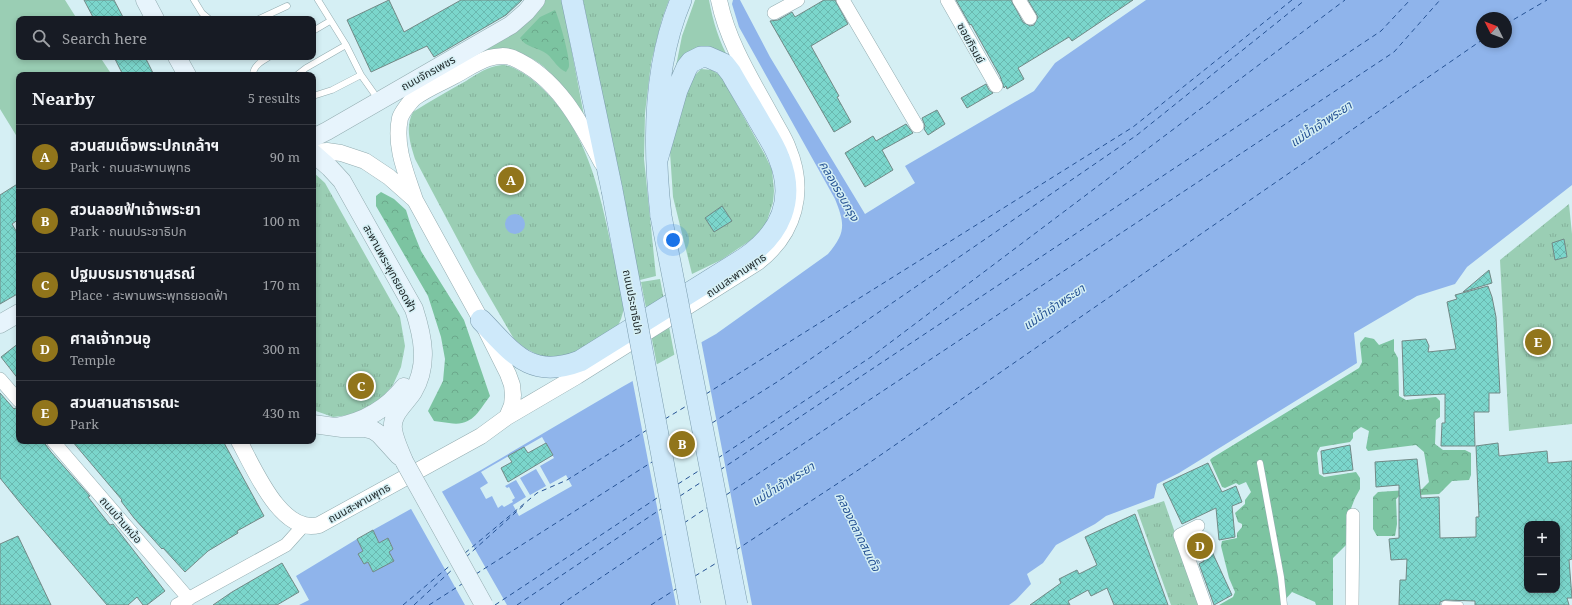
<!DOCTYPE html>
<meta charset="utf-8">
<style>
body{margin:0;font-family:"Noto Serif","Noto Sans Thai",serif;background:#242831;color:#f1f3f6}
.controls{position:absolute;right:12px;bottom:12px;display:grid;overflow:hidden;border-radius:8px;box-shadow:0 2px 6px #0003}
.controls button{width:36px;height:36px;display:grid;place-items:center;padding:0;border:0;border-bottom:1px solid #363941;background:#171b24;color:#f1f3f6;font:20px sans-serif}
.compass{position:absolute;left:1476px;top:12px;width:36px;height:36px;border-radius:50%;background:#171b24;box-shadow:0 2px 6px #0003;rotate:312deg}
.you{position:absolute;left:673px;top:240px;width:14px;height:14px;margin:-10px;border:3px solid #fff;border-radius:50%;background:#1a73e8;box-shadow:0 0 0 6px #1a73e833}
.badge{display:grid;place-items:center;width:26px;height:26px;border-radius:50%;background:#91751b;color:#fff;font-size:13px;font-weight:700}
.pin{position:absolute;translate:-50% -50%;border:2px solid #fff;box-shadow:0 1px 4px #0006}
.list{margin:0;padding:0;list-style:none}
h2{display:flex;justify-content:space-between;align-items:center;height:52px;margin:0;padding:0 16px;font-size:17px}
h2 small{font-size:13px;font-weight:400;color:#9ea1a6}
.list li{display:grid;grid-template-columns:26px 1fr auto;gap:12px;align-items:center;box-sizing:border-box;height:64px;padding:0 16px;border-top:1px solid #363941}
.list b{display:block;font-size:15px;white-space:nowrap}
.list p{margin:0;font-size:13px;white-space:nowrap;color:#9ea1a6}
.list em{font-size:13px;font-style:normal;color:#9ea1a6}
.icon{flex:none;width:22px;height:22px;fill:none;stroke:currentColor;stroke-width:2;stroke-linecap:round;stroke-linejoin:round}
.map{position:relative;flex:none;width:1572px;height:605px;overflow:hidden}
.search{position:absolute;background:#171b24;box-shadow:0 2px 6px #0003;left:16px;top:16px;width:300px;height:44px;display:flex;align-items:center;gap:10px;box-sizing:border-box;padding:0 14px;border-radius:8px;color:#9ea1a6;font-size:15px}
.panel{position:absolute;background:#171b24;box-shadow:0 2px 6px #0003;left:16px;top:72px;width:300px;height:372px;border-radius:8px}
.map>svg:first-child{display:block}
</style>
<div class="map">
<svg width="1572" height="605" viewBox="0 0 1572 605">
<defs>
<pattern id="forest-crowns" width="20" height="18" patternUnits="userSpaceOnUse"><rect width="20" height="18" fill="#7cc4a1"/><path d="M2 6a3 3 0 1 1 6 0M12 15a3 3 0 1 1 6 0" fill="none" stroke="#6ba88b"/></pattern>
<pattern id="park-tufts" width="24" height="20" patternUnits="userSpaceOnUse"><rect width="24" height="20" fill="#9aceb4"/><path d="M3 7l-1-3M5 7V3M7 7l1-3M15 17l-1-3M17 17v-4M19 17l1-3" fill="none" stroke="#84b19b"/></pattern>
<pattern id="building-cross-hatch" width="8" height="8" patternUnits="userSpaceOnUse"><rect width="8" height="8" fill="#7bd6cc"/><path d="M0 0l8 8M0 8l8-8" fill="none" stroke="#6ab8af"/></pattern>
</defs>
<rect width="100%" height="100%" fill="#d5eff4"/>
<path fill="#9aceb4" d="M0 0H65L77 19H19V57H100L112 75H19V140L0 109Z
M545 0H562L585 121C564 89 547 55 505 50 499 49 491 51 484 51 507 37 527 20 545 0Z
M695 0H709C713 22 719 41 730 61L685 57 676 66 682 36Z"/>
<path fill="url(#forest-crowns)" d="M555 10C559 18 570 57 569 66 569 68 567 70 566 72 558 69 554 60 547 54 538 47 526 48 520 38L540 17Z
M381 192 394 199 406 210 411 226 421 251 464 320 490 396C478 412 472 427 449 423 444 422 439 422 434 421L428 411 443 381 445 359 441 337 428 296 376 206V196Z
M1365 337 1374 339 1379 345 1394 339V351L1398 358 1399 396 1406 400 1436 397 1440 401V417L1436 420 1435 444 1443 450H1465L1471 453V475L1469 480 1452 481 1439 494 1399 496 1396 499 1397 524 1395 536H1377L1373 529V497L1378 492 1422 489 1429 482 1424 452 1416 445 1368 451 1366 448 1369 431 1361 427 1353 433V438L1350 442 1320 447 1317 453 1319 474 1324 477 1356 472 1360 478V489L1355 498 1350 511 1347 544 1333 558V605H1316L1315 602 1292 592 1283 602 1286 605H1219L1233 597 1235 592 1229 578 1221 546 1222 541 1237 538V533L1242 527V524L1238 522 1235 513 1245 504V500L1251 492 1246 482 1239 485 1236 483 1225 488 1222 487 1210 460 1212 458 1359 368 1362 362 1360 343Z"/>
<path fill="url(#park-tufts)" d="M583 0H669L662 19 651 63 645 113 644 159 656 276 620 285 625 305 621 319 615 332 606 342 556 359 538 355 525 348 514 339 475 272 415 159C410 143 405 127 413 112 430 101 448 91 466 81 477 74 488 66 502 65 510 64 527 75 534 81 587 125 599 189 613 254L633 250Z
M701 69 712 70 721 76 765 155 772 170 774 191 773 202 766 224 754 238 721 260 692 274 673 197 670 152 674 127 691 79Z
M313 172 325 183 400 317 405 346 401 367 393 385 380 400 358 414 333 417 313 410Z
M1569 204 1572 234V424L1509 431 1500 260Z
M660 279 722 605H703L641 282Z
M1164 501 1200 605H1171L1137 510Z"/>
<path fill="#8fb4eb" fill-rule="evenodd" d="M733 0H740L770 57 865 214 915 183 905 166 1034 91 1055 63 1146 0H1572V185L1467 267 1455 284 1417 296 1354 333 1357 363 1179 473 1157 484 1154 498 1106 516 1095 524 1056 545 1043 563 1027 574 1031 584 1016 600 1009 605H299L309 600 296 576 357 539 363 551 359 554 364 564 368 562 373 572 385 554 393 549 388 539 379 543 373 530 481 470 622 387 716 334 828 254C846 233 845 224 835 199L739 27 732 4ZM1482 18H1506V42H1482Z
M505 224a10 10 0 1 1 20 0a10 10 0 1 1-20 0Z"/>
<path fill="#d5eff4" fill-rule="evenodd" d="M701 340 752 605H676L632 378Z
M542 437 554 458 540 466 550 484 566 475 572 486 519 516 513 505 526 497 516 480 505 486 507 488 509 487 515 498 512 500 513 502 504 507 502 505 498 508 492 496 494 495 486 499 480 488 488 483 481 472ZM536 469 546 486 530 495 520 478Z
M441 490 507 605H465L410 507Z"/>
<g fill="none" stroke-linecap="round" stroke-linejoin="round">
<path stroke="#255294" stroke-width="1" stroke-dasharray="5 4" stroke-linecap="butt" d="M1506 24 1547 0
M706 394 1133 127 1292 0
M665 419 688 405
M712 423 777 382 1137 135 1305 0
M672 449 694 435
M718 458 871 357 1345 0
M720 470 1381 31 1410 0
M678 484 700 470
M726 495 1394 52 1440 0
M680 496 703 481
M684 523 708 507
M736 550 869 463 1482 40
M465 553 537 493 567 480 647 430
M466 557 525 504
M476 574 652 462
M695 576 718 562
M403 605 452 564
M414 605 454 568
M429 605 462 584
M495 605 660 496
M517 605 661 509
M560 605 666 534
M651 605 676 589"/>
</g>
<path fill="url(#building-cross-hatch)" stroke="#728986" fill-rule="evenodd" d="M84 0H114L124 19H94Z
M389 0 404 32 461 0H522L506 15 434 57 427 46 371 72 347 20Z
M824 0H835L848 24 811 46 839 96 837 97 851 122 834 132 770 21 778 20 792 12 795 17Z
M956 0H1011L1023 22 1030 26 1034 25 1038 17 1028 0H1133L1072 41 1069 37 1018 68 1024 79 1007 89 1006 86 1004 88 1000 76 971 24 970 25Z
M114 57H145L154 75H123Z
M986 84 989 90 993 93 967 108 961 98Z
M937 110 945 124 928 135 924 129 925 126 922 118Z
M906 124 913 133 882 150 893 170 865 187 845 153 873 136 876 141Z
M19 183V219L12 224 19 236V293L0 304V195Z
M722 206 732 221 714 232 705 218Z
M1564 239 1567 257 1555 260 1552 243Z
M1489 270 1492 283 1463 292Z
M1488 286 1492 297 1496 317 1500 393H1489V412H1474L1475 446H1441L1442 423H1445V394L1404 396 1402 341 1426 339 1429 346 1428 352 1456 349 1447 302 1457 299 1455 295Z
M19 343V380L1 357Z
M0 393 14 409 15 408 19 409V441H43L51 452 90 496 88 497 110 525 113 524 165 591 147 605H143L137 597 128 605H107L21 504 0 478Z
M72 441H223L264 516 237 531 238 533 208 551 185 572 163 548 162 549 134 518 121 501 122 500Z
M546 443 553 455 508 482 501 468 512 462 508 456 524 447 528 453Z
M1498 443 1499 456 1547 451 1548 463 1572 461V559L1569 560 1572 598H1567L1569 605H1475V601L1445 600 1440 602V605H1399L1400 580H1406L1407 559 1391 560 1389 539 1399 538V485L1376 487 1375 462 1417 459 1421 498 1439 497 1440 538 1476 537V517H1479L1476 446ZM1527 524H1557L1559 567 1557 568V590H1527Z
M1350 445 1353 470 1323 474 1321 451Z
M1208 463 1222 492 1236 486 1242 502 1232 506 1235 537 1219 540 1216 508 1182 524 1163 484Z
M1135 514 1168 605H1114L1107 588 1091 596 1088 590 1068 601 1070 605H1030L1061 583 1059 579 1077 570 1079 574 1097 565 1085 537Z
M373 530 379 543 388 538 393 549 389 552 394 561 373 572 368 562 364 564 358 554 363 551 357 539Z
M18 536 51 605H0V544Z
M1208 543 1232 595 1214 605 1199 564 1204 561 1198 548Z
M282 563 299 592 277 605H213L232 592Z"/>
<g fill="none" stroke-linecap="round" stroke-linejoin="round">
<defs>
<path id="service" d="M194 0 202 13 209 19
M318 0 346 45 361 75 378 99
M259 19 287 6
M313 31 330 21
M253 75C253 66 262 61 269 57
M297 75 306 68 346 45
M313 96 332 90 361 75
M1260 463 1281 577 1284 605
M1445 604 1460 605"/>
<path id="minor" d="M843 0 917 126
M947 0 996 86
M1019 0 1030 18
M774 13 798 0
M0 379 19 401
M53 441 189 599
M1198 526 1180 535 1205 605
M177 605 286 545 303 526
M1352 605 1353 515"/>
<path id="tertiary" d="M313 152 327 151 341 153 365 161 389 177 415 200 481 320 508 374 512 385 513 395 512 405 507 417
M415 200C406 173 394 146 400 118 402 112 410 102 414 98 426 89 441 83 454 76 465 70 477 62 489 58 496 56 507 55 513 58 557 77 581 123 602 163
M239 441C254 468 281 535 319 525L481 436 507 417 577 376 758 262C795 233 806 191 788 148 785 139 779 130 774 121 753 82 728 44 719 0"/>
<path id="secondary" d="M145 0 155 19
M177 57 187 75
M313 138 327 131 511 25 526 12 536 0
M313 153 330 168 342 181 414 309C423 337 429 365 413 392 406 403 391 414 393 429 394 439 400 451 404 461
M0 324 19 313
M313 424 342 428H365L373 430 379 434 399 456
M336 427C363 422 387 409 404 387"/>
<path id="primary" d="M572 0 612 190
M661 216C653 146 653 66 681 0
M481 320C513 353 530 380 580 361L745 258C780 234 796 200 779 158 775 147 768 136 762 126 752 108 741 91 731 73L724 64 708 57H701L691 62 687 67 677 90 657 160"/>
</defs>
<use href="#service" stroke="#93acb0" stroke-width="7"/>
<use href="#minor" stroke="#93acb0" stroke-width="14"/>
<use href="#tertiary" stroke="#93acb0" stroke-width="17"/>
<use href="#secondary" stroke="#93acb0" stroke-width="19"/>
<use href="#primary" stroke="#7b9cae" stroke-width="22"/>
<use href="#service" stroke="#fff" stroke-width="6"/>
<use href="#minor" stroke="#fff" stroke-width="13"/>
<use href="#tertiary" stroke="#fff" stroke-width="16"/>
<use href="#secondary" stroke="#e7f4fc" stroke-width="18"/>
<use href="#primary" stroke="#cee9fa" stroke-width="21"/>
<defs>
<path id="secondary-bridge" d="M404 461 484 605"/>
<path id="primary-bridge" d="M612 190 690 605
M661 216 737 605"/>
</defs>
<use href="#secondary-bridge" stroke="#93acb0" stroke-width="19" stroke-linecap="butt"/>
<use href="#primary-bridge" stroke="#7b9cae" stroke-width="22" stroke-linecap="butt"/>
<use href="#secondary-bridge" stroke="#e7f4fc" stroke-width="18"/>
<use href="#primary-bridge" stroke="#cee9fa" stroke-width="21"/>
</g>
<g text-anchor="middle" stroke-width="3" stroke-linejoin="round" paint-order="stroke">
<g font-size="11" fill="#1d2628" stroke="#d5eff4">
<text transform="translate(971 43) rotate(61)" y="4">ซอยภิรมย์</text>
<text transform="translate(428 73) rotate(-29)" y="4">ถนนจักรเพชร</text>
<text transform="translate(390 268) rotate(61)" y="4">สะพานพระพุทธยอดฟ้า</text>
<text transform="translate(736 275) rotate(-34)" y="4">ถนนสะพานพุทธ</text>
<text transform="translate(633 302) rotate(79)" y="4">ถนนประชาธิปก</text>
<text transform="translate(359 503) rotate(-29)" y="4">ถนนสะพานพุทธ</text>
<text transform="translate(121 520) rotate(49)" y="4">ถนนบ้านหม้อ</text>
</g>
<g font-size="12" font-style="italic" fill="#255294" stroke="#d5eff4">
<text transform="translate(1321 124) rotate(-34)" y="4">แม่น้ำเจ้าพระยา</text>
<text transform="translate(839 191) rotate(60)" y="4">คลองรอบกรุง</text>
<text transform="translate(1054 307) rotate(-34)" y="4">แม่น้ำเจ้าพระยา</text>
<text transform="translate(783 484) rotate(-32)" y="4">แม่น้ำเจ้าพระยา</text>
<text transform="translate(858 532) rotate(64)" y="4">คลองตลาดสมเด็จ</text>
</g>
</g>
</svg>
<div class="controls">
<button>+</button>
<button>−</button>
</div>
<svg class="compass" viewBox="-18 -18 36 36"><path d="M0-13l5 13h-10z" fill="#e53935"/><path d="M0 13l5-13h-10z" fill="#9ea1a6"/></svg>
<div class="you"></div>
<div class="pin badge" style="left:511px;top:180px">A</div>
<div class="pin badge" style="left:682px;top:444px">B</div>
<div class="pin badge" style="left:361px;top:386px">C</div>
<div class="pin badge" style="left:1200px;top:546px">D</div>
<div class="pin badge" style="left:1538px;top:342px">E</div>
<div class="search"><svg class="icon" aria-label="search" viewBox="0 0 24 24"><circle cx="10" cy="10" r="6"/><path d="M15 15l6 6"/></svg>Search here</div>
<section class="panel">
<h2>Nearby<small>5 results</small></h2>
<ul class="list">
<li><span class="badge">A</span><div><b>สวนสมเด็จพระปกเกล้าฯ</b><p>Park · ถนนสะพานพุทธ</p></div><em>90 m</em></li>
<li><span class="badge">B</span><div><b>สวนลอยฟ้าเจ้าพระยา</b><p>Park · ถนนประชาธิปก</p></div><em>100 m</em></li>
<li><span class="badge">C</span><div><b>ปฐมบรมราชานุสรณ์</b><p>Place · สะพานพระพุทธยอดฟ้า</p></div><em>170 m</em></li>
<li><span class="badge">D</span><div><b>ศาลเจ้ากวนอู</b><p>Temple</p></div><em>300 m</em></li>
<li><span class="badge">E</span><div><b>สวนสานสาธารณะ</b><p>Park</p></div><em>430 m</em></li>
</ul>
</section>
</div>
